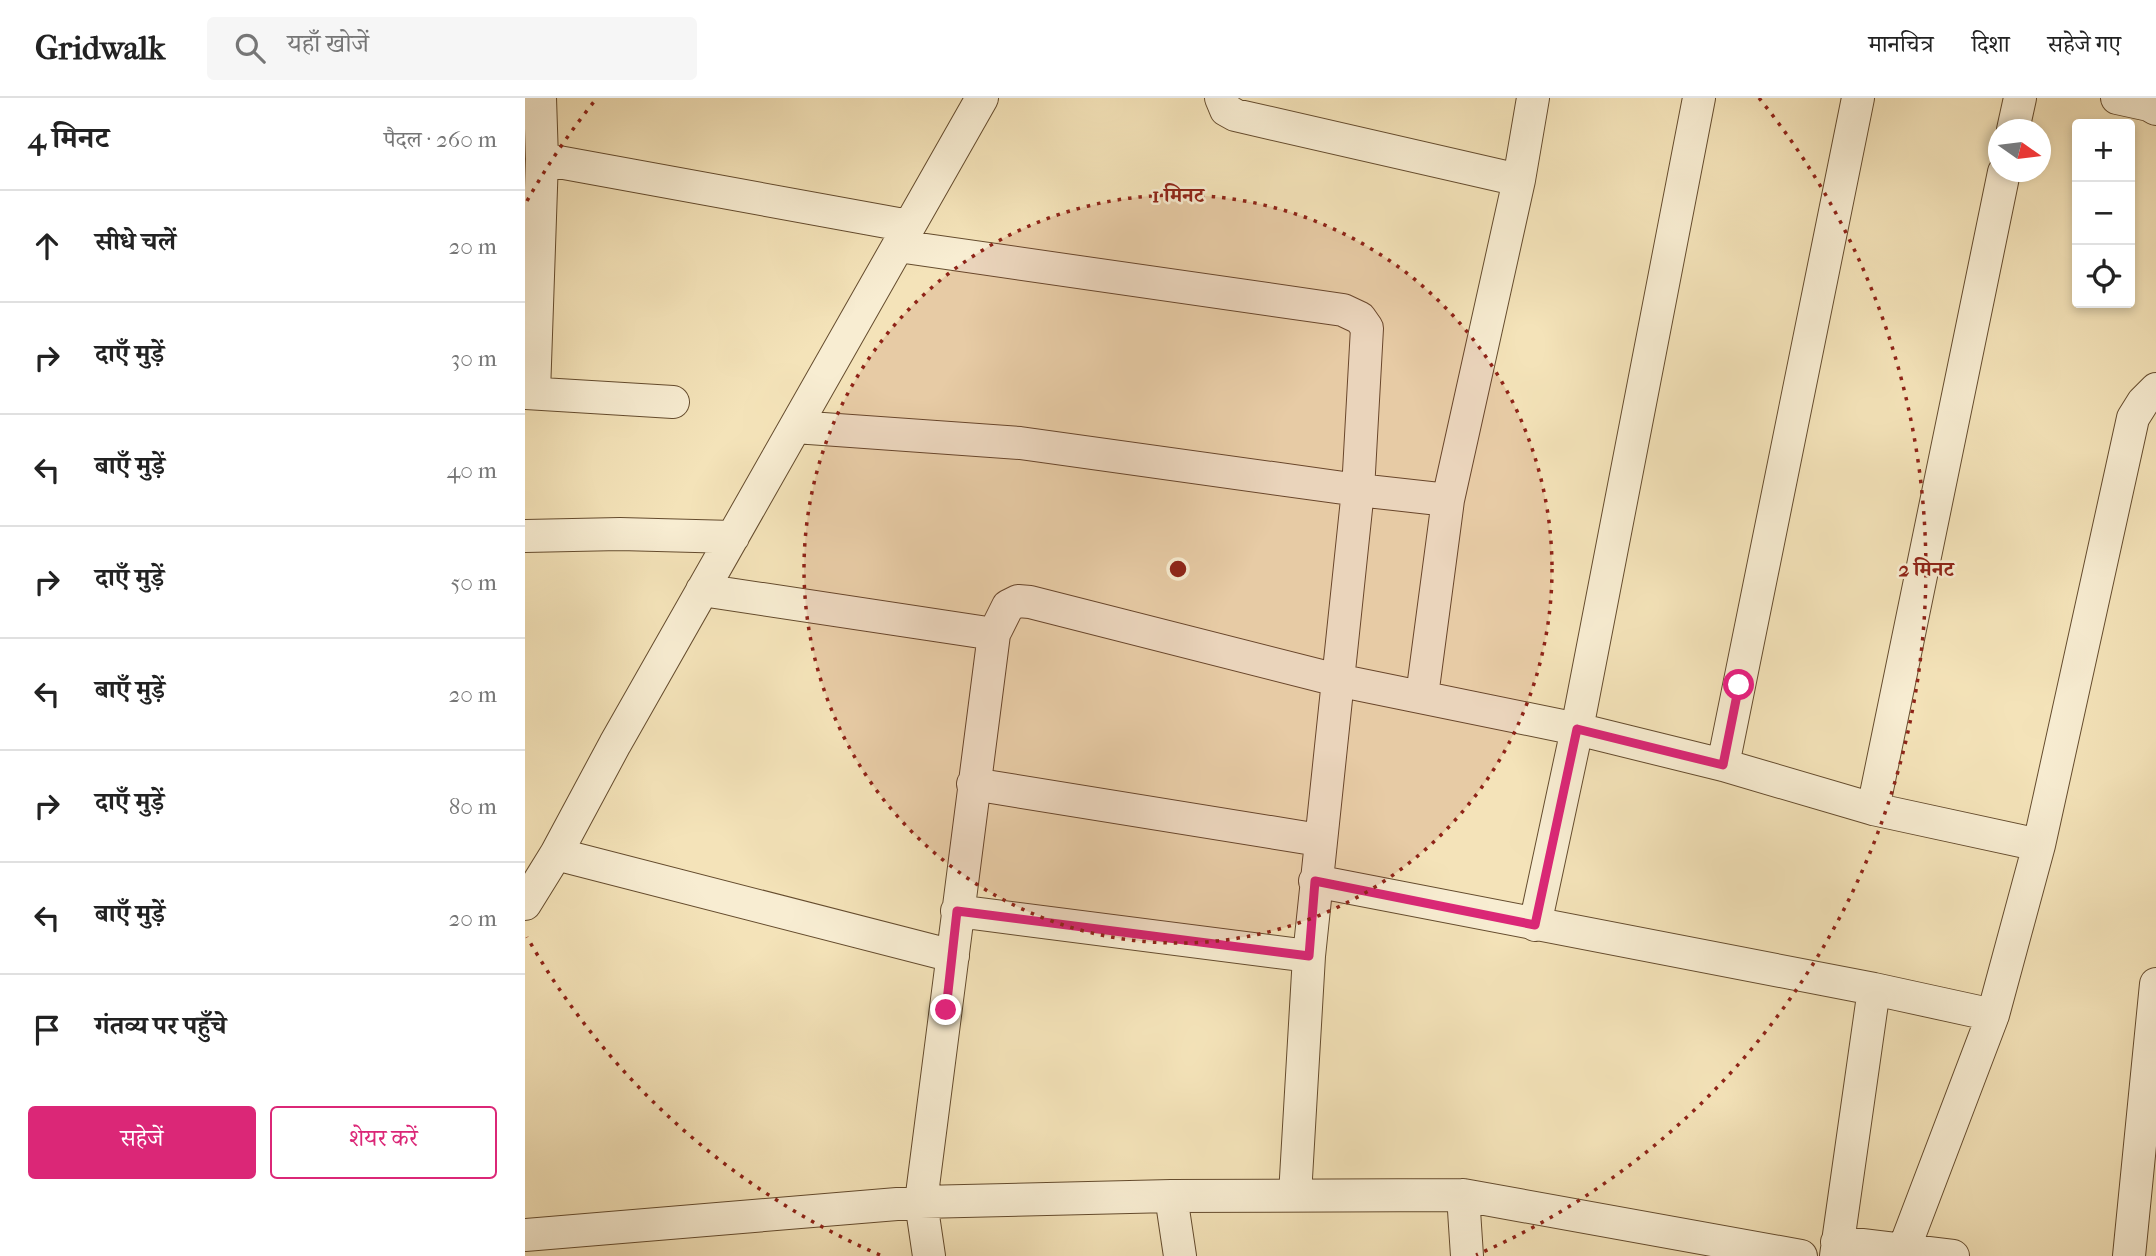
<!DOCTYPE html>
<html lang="hi">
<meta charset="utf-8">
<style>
body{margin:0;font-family:"IM FELL French Canon","Noto Serif Devanagari",serif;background:#f6f6f6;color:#222}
.controls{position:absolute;right:21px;top:21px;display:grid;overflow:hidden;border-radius:7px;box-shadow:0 4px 10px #0003}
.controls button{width:63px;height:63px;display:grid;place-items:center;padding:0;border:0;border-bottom:2px solid #e0e0e0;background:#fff;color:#222;font:35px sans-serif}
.compass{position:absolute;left:1463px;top:21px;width:63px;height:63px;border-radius:50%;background:#fff;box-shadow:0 4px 10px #0003;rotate:104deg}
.stop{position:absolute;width:21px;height:21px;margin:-16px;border:5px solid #db2777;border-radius:50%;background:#fff}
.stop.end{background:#db2777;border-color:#fff;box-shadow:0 2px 7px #0008}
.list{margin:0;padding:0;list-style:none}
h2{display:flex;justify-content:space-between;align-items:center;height:91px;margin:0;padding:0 28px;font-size:30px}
h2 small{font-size:23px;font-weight:400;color:#767676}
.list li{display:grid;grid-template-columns:46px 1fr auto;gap:21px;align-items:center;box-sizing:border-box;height:112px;padding:0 28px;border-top:2px solid #e0e0e0}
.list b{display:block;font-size:26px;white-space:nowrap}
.list em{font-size:23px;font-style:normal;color:#767676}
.actions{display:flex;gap:14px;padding:21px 28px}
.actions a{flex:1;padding:16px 0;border:2px solid #db2777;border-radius:7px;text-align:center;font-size:24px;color:#db2777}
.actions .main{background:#db2777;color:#fff}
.icon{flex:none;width:38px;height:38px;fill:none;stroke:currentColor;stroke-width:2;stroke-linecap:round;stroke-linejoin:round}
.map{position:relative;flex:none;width:1631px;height:1158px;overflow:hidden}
header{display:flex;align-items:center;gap:42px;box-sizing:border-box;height:98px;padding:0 35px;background:#fff;border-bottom:2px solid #e0e0e0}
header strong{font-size:33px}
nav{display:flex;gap:38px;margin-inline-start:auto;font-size:24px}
.search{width:490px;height:63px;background:#f6f6f6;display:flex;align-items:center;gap:18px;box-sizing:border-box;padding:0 24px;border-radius:7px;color:#767676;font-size:26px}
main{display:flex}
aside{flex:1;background:#fff}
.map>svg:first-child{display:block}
</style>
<header>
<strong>Gridwalk</strong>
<div class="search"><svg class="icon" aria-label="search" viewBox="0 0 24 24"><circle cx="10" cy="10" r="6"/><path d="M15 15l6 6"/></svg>यहाँ खोजें</div>
<nav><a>मानचित्र</a><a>दिशा</a><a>सहेजे गए</a></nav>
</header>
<main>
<aside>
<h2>4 मिनट<small>पैदल · 260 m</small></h2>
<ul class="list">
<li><svg class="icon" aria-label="ahead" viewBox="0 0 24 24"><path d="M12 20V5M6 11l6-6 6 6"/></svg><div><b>सीधे चलें</b></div><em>20 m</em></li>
<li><svg class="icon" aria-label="right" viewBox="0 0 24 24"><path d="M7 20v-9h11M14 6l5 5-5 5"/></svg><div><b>दाएँ मुड़ें</b></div><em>30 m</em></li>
<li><svg class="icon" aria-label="left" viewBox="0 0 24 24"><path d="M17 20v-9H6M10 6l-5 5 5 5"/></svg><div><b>बाएँ मुड़ें</b></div><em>40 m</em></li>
<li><svg class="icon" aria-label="right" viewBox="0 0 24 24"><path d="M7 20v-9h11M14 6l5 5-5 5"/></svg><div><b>दाएँ मुड़ें</b></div><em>50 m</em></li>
<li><svg class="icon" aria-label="left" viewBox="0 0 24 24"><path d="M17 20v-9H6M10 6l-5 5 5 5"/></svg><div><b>बाएँ मुड़ें</b></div><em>20 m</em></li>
<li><svg class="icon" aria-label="right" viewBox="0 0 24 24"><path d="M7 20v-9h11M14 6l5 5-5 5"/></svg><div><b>दाएँ मुड़ें</b></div><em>80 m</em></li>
<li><svg class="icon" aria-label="left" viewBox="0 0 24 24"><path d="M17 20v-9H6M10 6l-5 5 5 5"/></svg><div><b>बाएँ मुड़ें</b></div><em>20 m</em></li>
<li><svg class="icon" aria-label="arrive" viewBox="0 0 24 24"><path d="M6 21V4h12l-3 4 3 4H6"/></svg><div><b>गंतव्य पर पहुँचे</b></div></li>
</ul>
<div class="actions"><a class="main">सहेजें</a><a>शेयर करें</a></div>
</aside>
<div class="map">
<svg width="1631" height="1158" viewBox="0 0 1631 1158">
<rect width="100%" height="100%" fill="#f4e3b9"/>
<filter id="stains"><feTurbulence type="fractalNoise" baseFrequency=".00286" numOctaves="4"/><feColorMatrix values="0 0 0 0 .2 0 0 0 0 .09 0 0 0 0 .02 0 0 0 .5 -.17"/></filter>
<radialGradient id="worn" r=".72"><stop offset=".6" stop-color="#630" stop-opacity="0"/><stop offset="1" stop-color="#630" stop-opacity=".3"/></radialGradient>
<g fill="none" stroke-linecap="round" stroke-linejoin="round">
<defs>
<path id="minor" d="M696 0 701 12 710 17 994 82
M1592 0 1624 7 1631 11
M1488 32 1495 0
M17 61 384 128
M373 148 818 212 835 220 842 230 833 392 784 858 770 1097
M0 295 148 304
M9 295 17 61 15 0
M270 329 495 345 833 392 923 402
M0 438 95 436 208 439
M177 492 469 536
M897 598 923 402 994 82 1008 0
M1198 667 1333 0
M448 686 794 742
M1348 711 1479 74
M31 756 428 858
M790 783 1349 891 1468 917
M0 806 31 756 90 646 457 0
M432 813 784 858
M1010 827 1052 631 1174 0
M938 1097 942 1158
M646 1098 655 1158
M0 1137 396 1104 646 1098 938 1097 1276 1158
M1312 1144 1428 1158
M1379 1151 1468 917 1514 747 1608 320 1618 304 1631 291
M404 1158 396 1104 469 536 483 508 493 503 505 504 812 582 1052 631 1198 667 1348 711 1514 747
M1311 1158 1349 891
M1604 1158 1631 886"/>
</defs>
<use href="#minor" stroke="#654c2e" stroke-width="34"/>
<use href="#minor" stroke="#f8edd2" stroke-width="32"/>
</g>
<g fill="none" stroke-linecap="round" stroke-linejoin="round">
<path stroke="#db2777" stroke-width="9" d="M421 912 432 813 784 858 790 783 1010 827 1052 631 1198 667 1214 587"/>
</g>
<circle cx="653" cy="471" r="374" fill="#8f2418" fill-opacity=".12"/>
<g fill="none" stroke="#8f2418" stroke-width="3.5" stroke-dasharray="3.5 7">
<circle cx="653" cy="471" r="374"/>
<path d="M355 1157A748 748 0 0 1 2 839M2 103A748 748 0 0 1 72 0M1234 0A748 748 0 0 1 951 1157"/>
</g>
<circle cx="653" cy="471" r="10" fill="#8f2418" stroke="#f8edd2" stroke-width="3.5"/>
<g font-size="21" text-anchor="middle" font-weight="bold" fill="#8f2418" stroke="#f8edd2" stroke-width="5" stroke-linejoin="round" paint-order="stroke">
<text x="653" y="104">1 मिनट</text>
<text x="1401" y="478">2 मिनट</text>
</g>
<rect width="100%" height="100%" filter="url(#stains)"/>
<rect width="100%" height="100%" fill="url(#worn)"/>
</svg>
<div class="controls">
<button>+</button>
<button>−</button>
<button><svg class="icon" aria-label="locate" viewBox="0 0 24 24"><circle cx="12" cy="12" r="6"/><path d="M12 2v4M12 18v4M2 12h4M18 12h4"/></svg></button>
</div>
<svg class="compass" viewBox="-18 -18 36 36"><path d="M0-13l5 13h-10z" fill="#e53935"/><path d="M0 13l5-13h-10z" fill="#767676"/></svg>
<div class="stop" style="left:1214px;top:587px"></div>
<div class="stop end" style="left:421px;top:912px"></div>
</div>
</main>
